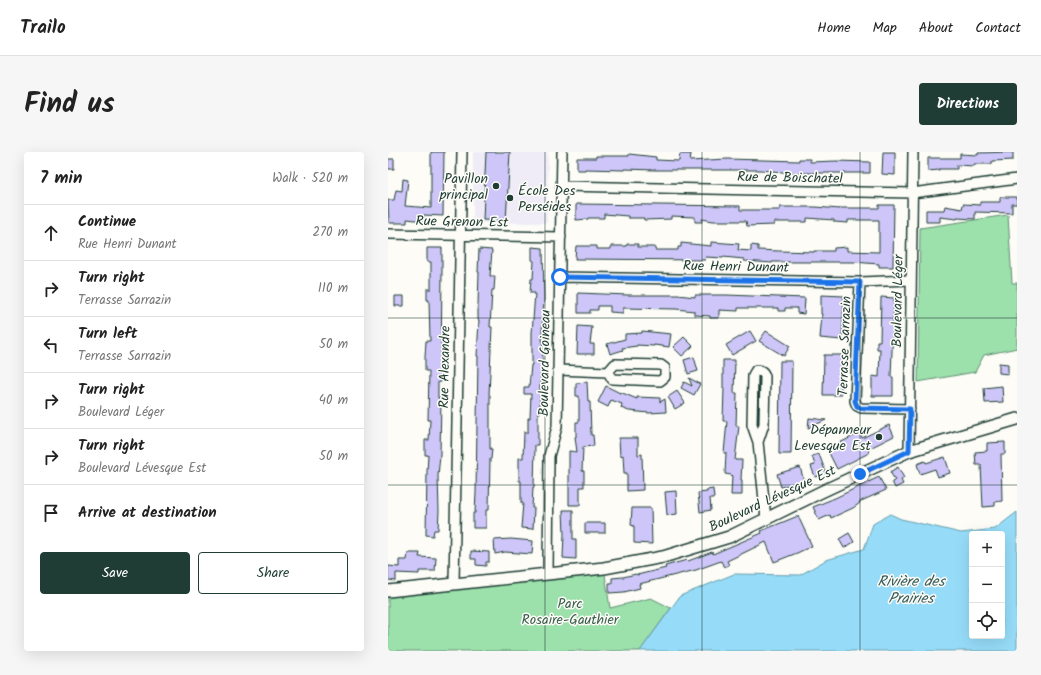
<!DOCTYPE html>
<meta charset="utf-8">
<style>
body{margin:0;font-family:Kalam,sans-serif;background:#f6f6f6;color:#222}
.controls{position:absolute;right:12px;bottom:12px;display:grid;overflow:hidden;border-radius:4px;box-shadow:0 4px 16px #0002}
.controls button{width:36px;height:36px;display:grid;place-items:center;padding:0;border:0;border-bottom:1px solid #e0e0e0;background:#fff;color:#222;font:20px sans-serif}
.stop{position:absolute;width:12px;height:12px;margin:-9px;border:3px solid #1a73e8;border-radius:50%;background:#fff}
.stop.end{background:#1a73e8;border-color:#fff;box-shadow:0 1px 4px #0008}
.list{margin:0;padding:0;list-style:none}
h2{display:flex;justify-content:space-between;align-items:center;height:52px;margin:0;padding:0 16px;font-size:17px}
h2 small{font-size:13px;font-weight:400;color:#767676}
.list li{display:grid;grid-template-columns:26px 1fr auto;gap:12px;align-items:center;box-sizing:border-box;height:56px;padding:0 16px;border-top:1px solid #e0e0e0}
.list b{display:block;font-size:15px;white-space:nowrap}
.list p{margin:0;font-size:13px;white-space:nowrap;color:#767676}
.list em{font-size:13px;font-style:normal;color:#767676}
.actions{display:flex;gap:8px;padding:12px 16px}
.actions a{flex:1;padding:9px 0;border:1px solid #1f3d34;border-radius:4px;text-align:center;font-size:14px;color:#1f3d34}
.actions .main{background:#1f3d34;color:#fff}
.icon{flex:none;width:22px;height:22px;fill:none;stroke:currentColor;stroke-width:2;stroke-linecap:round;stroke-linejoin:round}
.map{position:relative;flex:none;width:629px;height:499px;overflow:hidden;border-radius:4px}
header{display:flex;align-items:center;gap:24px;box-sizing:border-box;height:56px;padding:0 20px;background:#fff;border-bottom:1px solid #e0e0e0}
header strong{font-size:19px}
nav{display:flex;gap:22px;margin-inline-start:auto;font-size:14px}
.intro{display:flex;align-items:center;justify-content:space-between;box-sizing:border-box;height:96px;padding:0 24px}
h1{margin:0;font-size:28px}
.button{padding:10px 18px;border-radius:4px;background:#1f3d34;color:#fff;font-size:14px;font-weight:700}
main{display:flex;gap:24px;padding:0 24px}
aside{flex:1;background:#fff;border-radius:4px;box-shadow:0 4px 16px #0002}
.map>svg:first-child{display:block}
</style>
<header>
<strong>Trailo</strong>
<nav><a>Home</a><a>Map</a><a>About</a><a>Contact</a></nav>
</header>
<div class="intro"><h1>Find us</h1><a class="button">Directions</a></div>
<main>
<aside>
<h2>7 min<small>Walk · 520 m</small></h2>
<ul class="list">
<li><svg class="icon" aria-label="ahead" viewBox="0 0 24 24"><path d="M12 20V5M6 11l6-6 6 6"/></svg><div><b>Continue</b><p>Rue Henri Dunant</p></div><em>270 m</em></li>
<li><svg class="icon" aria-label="right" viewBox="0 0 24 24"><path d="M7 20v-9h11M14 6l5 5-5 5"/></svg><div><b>Turn right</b><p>Terrasse Sarrazin</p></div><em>110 m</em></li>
<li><svg class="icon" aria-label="left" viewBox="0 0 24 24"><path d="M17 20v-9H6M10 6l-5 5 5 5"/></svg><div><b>Turn left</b><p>Terrasse Sarrazin</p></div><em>50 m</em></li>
<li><svg class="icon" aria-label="right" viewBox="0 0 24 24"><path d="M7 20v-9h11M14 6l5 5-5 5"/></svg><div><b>Turn right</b><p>Boulevard Léger</p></div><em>40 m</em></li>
<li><svg class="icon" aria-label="right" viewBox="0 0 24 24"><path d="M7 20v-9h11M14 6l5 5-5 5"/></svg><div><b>Turn right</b><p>Boulevard Lévesque Est</p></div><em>50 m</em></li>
<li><svg class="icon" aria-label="arrive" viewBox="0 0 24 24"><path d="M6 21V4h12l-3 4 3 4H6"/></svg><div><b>Arrive at destination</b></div></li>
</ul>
<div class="actions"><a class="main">Save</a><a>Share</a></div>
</aside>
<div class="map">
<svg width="629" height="499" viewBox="0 0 629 499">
<rect width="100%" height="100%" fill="#fdfcf7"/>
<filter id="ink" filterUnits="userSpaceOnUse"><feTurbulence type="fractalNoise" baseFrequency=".025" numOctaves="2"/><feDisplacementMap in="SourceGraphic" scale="8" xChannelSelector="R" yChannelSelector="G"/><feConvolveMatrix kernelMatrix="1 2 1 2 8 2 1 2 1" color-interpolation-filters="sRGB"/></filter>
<g filter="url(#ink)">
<path fill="#efecf7" d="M85 0H160L159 71H85Z"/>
<path fill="#9ce0ac" stroke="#5e8e70" d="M620 63 624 131H629V196L596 203 587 220 530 230 532 76Z
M216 416 222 456 263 446 283 456 252 499H0V438Z"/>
<path fill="#96dcf8" stroke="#669caa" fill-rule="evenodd" d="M629 360V499H252L292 444 346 422 412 423 438 408 476 397 485 372 502 362 513 367 573 381 607 377ZM584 382H614V484H584Z"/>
<path fill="#cec6f8" stroke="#1f3d34" d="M43 0H56L55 64 36 63V69L19 67V71H1L0 48H6L8 38 14 39 15 27 20 28 17 54 43 56Z
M98 0H122L118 69 95 68Z
M495 0H507V23L494 22Z
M625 0V8L604 9V12H586V14L569 13V17H551V18L540 19V6H572V2L590 3V1Z
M241 2 268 5V8L291 9 292 2H303L302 9 339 7 411 9V7H422V10L448 9 482 10V21H405L373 18H267L236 17V18L197 17V18H189V6H208V4H241Z
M0 7H6V17H0Z
M612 45H629V52H624V61L587 60V67L569 66V67L552 65V70H538V58H556L557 54 574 57 575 52 592 53V50H612Z
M188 52 352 54V58H392V55H427L452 57V56H491V53H506L505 115H491V112L465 110H384V111L356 109V107L335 105V106L318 105 317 108 187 107 188 94H209V97H223V94H239V92H250V95H267V98H290V95H293V91L323 94V90L351 92 350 98 363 99V93L370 94V98L391 99 426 100V99H446V96L459 95V99L491 100V68H460V71L446 70V68L419 66V70H386V73L359 74 358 69H325L314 67V70H307V65L283 64V67L256 68V66H240V64L216 62V66H200V67L188 68Z
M144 95 155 96 156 147 154 181 155 205 152 232V261H150V293H147L146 335H145L144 356H146L145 377 133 376 135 351H133V329H131V306H135L136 280H140V266H142L143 242H136V235H141L143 213H144V181L147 141H142L143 127H145L146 109 144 108Z
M39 96H54V119L53 219V230H50V246H53L52 303 50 324 51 359 50 378H46L45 384 38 383 39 320 40 303H37V288H41L42 268H40L41 219H37V205L38 189H42L41 148H39V137H43V110H39Z
M91 97 104 98 102 124H107L106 138H104L102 175H104L101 243H102V297H104L103 307H102L101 358H98V376H85V361H87L88 341 90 204H89L91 168H90V153L91 120H90Z
M190 141 240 143H290L307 145V143H338L417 146 416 162 409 161V156H397V159H390V156H350V159L331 158V166H322V164L306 163V159L288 157 235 156V161L222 160V154H210V158H202V161H190Z
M433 143 456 144 454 188 432 186 434 162H433Z
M7 144H16V154H7Z
M493 145 506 146 503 225H505V244H484V224L491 225 492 197H489V189H492Z
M190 174 204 175 202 192H206V202H189Z
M254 179 283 182 281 195 266 193V194L249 193V194L234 196 235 198 222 202 219 192 237 187V182L254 181Z
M362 179 368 189 344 203 338 193Z
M378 179 402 194 396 204 371 189Z
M296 185 305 194 294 204 285 195Z
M436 203H454L453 243H435Z
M306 205 310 219 300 222 296 208Z
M335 208H347L346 241H349L348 274H351L347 308H354L353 328H354V343H343L344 324 343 323 337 322 338 301H336L339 269H335L336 236H335Z
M392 209H404L403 302H391Z
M611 211 620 212V222L611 221Z
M301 226 312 232 306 243 293 236 296 230 304 234Z
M199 230 200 250H202L203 283H205L206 294 195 295 194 319H196V335H192V353H181V299L189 300 187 285H188V270H191V244H188V231Z
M218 234 232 241V240L249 247V245L272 246V250L277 247 278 260 261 261 241 259 233 256 234 252 223 248 220 255 210 250Z
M614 234 615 250 597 251 596 236Z
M289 239 297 251 287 257 280 245Z
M421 266 438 268 420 276Z
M501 273 506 284 480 297 481 301 449 317 439 297 472 281 474 286Z
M231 286H250V303L254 302 255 338 239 339V321H236L235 303 232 304Z
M617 290V302H613L614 349 607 350V354L595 355 593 313H588L587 300 599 299V291Z
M431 302 438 321 427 325 423 314 427 313 424 304Z
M557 305 562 321 550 325 547 317 532 322 529 312 537 309 538 311Z
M412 315 416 329 393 335 389 322Z
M510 315 516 326 513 328 515 332 507 336 504 330 507 328 502 320Z
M491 325 498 338 471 350 472 351 465 356 443 366 442 363 431 368 425 355 447 346Z
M325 337 326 346H322L323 358 312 360 310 341 319 340V338Z
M288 339 289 362 279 363 277 340Z
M244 356H263L264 392 246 391V374L243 373Z
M175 358H185V387H188V407L175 406 176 382Z
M410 364 424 394 409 401 386 410 378 390 339 409 341 413 336 415 333 409 308 418 251 432 252 436 236 440 221 441V431H224V426L235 425 248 422 249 423 278 416 277 414 299 408 300 409 324 400 325 402 374 381 373 379Z
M197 371H217V381H197Z
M461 381 466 390 456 396 451 387Z
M123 387 145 389 144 402 117 400 107 402 106 388Z
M83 399 101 400V410H98V414L88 413V407H83Z
M20 401H32L31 405 48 406 47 419H31V422L8 421V429L0 428V414L11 415V408H19Z"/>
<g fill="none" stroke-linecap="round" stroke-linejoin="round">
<defs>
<path id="minor" d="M174 34 524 41 629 27
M0 82 173 85
M172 125 472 130 523 128
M472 130 467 249 469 254 473 256 522 257
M227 212 273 213 277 216V225L272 229 224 227 220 220Z
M170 218 220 220
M370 290 376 272 377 224C375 219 373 218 368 218L365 223 364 273 370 290 378 367
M521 299 525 0
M160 422 161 304 169 275 174 0
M66 431 74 0"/>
<path id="tertiary" d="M0 439 216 416 275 405 341 385 433 340 521 299 629 267"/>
</defs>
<use href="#minor" stroke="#1f3d34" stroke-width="12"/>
<use href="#tertiary" stroke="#1f3d34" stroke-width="14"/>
<use href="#minor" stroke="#fdfcf7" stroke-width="9"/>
<use href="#tertiary" stroke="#fdfcf7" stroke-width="11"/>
</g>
</g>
<g fill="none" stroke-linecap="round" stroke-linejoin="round" filter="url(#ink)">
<path stroke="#1a73e8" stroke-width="5" d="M172 125 472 130 467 249 469 254 472 256 522 257 521 299 472 322"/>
</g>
<path fill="none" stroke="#1f3d34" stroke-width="1" stroke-opacity="0.55" d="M157 0V499M314 0V499M472 0V499M0 166H629M0 333H629"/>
<g fill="#1f3d34" stroke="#fdfcf7" stroke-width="1.5">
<circle cx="108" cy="34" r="4"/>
<circle cx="122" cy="46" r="4"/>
<circle cx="491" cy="285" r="4"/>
</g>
<g text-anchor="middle" stroke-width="3" stroke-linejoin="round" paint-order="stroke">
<g font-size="14" fill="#1f3d34" stroke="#fdfcf7">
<text transform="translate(402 25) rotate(1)" y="5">Rue de Boischatel</text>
<text transform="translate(74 69) rotate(1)" y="5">Rue Grenon Est</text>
<text transform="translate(348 114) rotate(1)" y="5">Rue Henri Dunant</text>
<text transform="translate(509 149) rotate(-89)" y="5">Boulevard Léger</text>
<text transform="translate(456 194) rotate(-88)" y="5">Terrasse Sarrazin</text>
<text transform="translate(156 211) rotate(-89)" y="5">Boulevard Goineau</text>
<text transform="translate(56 215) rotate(-89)" y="5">Rue Alexandre</text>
<text transform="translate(384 346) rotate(-25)" y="5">Boulevard Lévesque Est</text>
</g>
<g font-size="14" fill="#1f3d34" stroke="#fdfcf7" text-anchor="end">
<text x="100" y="31">Pavillon<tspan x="100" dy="16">principal</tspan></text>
<text x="130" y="43" text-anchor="start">École Des<tspan x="130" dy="16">Perséides</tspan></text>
<text x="483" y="282">Dépanneur<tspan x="483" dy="16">Levesque Est</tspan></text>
</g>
<g font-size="14" fill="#385e4c" stroke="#fdfcf7">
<text x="182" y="456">Parc<tspan x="182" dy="16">Rosaire-Gauthier</tspan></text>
</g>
<g font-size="15" font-style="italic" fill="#375d5b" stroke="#fdfcf7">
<text x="523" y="434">Rivière des<tspan x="523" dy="17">Prairies</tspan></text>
</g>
</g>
</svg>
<div class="controls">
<button>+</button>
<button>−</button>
<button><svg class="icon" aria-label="locate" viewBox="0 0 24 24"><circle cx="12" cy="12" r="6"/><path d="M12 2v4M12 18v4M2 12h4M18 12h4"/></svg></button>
</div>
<div class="stop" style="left:172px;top:125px"></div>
<div class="stop end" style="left:472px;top:322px"></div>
</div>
</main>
